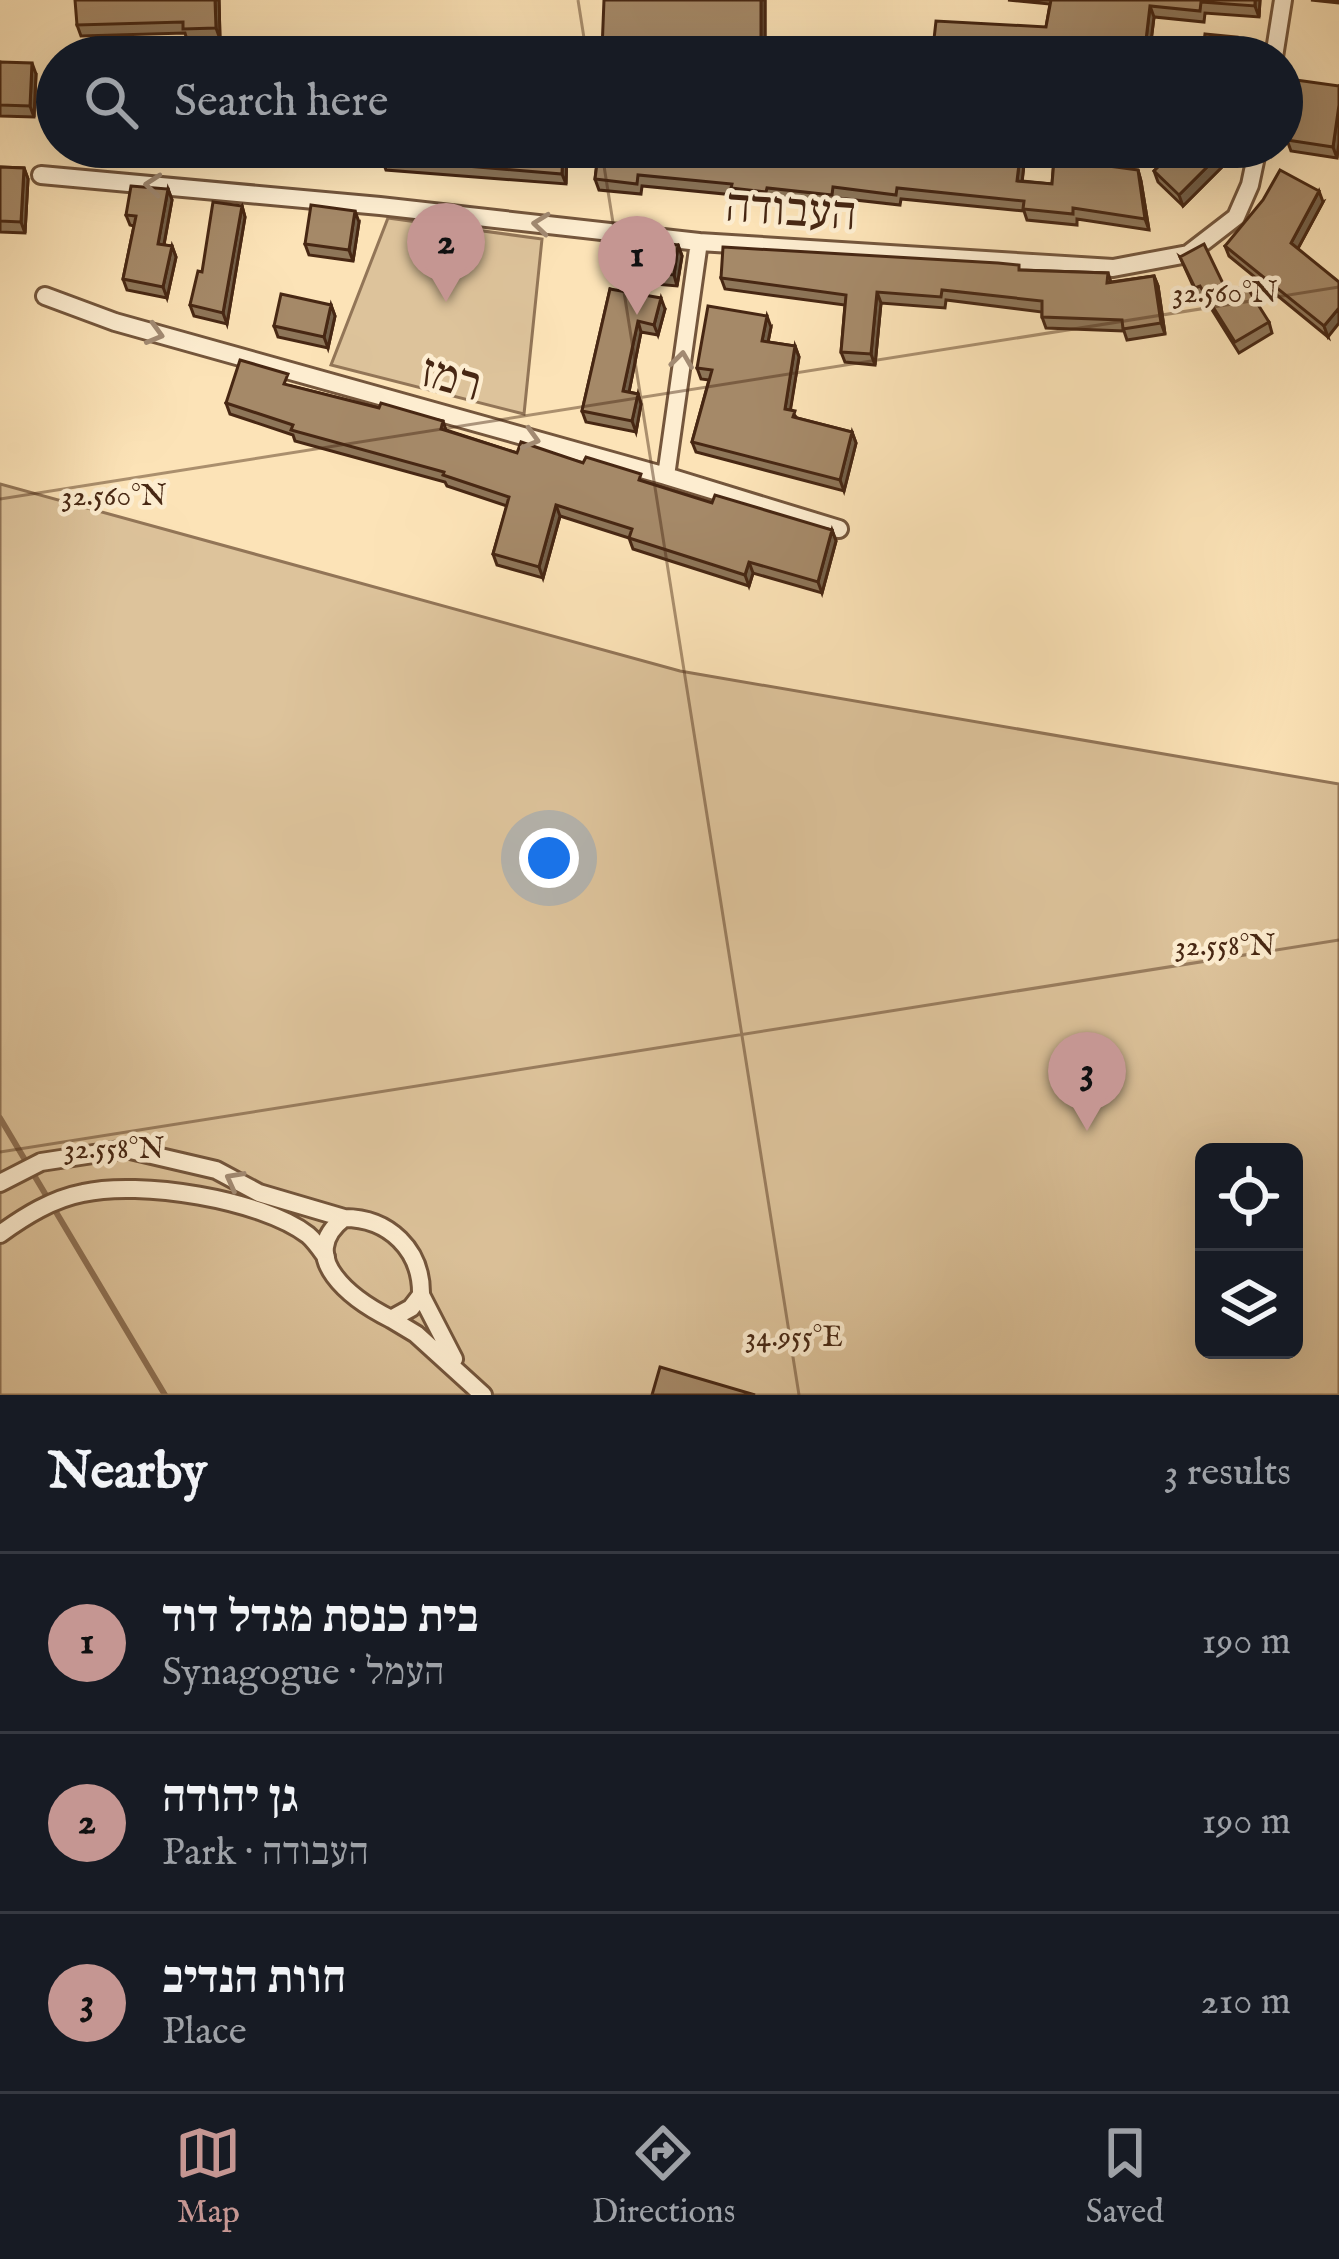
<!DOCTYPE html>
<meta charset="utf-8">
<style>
body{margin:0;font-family:"IM FELL English","Frank Ruhl Libre",serif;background:#242831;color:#f1f3f6}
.controls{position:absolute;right:36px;bottom:36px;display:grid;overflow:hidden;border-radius:18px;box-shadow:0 12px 48px #0002}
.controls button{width:108px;height:108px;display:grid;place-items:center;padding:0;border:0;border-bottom:3px solid #363941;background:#171b24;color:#f1f3f6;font:60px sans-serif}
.you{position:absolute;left:549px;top:858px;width:42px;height:42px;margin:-30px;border:9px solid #fff;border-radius:50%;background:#1a73e8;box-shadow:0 0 0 18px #1a73e833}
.badge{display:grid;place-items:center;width:78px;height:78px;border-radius:50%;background:#c59692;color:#111;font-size:39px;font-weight:700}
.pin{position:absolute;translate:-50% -99px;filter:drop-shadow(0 3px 6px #0008)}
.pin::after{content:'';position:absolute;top:63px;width:42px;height:36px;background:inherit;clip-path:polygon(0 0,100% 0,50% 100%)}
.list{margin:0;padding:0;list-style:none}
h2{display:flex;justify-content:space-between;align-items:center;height:156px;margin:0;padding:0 48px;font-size:51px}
h2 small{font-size:39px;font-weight:400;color:#9ea1a6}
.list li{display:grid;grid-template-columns:78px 1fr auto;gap:36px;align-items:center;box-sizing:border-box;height:180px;padding:0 48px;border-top:3px solid #363941}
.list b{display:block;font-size:45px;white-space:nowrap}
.list p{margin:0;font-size:39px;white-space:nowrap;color:#9ea1a6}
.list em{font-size:39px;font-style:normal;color:#9ea1a6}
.icon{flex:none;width:66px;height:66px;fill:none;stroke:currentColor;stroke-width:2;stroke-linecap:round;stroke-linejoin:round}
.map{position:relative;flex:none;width:1339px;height:1395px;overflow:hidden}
.search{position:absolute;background:#171b24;box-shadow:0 12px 48px #0002;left:36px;right:36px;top:36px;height:132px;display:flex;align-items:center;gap:30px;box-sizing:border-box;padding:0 42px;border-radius:66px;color:#9ea1a6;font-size:45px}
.sheet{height:696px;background:#171b24}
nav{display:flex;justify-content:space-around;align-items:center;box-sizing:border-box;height:168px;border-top:3px solid #363941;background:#171b24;font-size:33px;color:#9ea1a6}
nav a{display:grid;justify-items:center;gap:6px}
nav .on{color:#c59692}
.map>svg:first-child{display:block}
</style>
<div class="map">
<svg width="1339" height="1395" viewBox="0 0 1339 1395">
<rect width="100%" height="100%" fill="#fce3b7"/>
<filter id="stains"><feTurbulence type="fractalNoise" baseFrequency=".00167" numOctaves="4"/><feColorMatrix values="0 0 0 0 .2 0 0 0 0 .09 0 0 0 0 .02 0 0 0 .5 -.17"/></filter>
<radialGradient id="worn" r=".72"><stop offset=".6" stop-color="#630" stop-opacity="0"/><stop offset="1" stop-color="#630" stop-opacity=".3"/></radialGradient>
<path fill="#ddc39b" stroke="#927557" stroke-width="3" fill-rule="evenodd" d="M388 218 542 239 524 414 331 365Z
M0 484 680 671 1339 784V1395H0ZM1204 1152H1294V1350H1204Z"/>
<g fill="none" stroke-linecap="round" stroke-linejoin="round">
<path stroke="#8e7154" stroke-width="6" d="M0 1118 165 1395"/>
<defs>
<path id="street" d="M1274 57 1283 0
M41 175 380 206 699 242 1113 268 1188 254 1236 217 1250 185 1258 147
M45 296 115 322 666 476 839 529
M666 476 699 242
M0 1183 41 1162 126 1149 216 1170 259 1193 344 1218
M344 1218C389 1218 422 1250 421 1295L411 1308 391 1319C353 1300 294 1257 344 1218Z
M0 1234C25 1216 52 1199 83 1193 139 1180 261 1199 308 1235 315 1241 321 1250 326 1257
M421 1295 454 1359
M391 1319 416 1334 483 1395"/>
</defs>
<use href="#street" stroke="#74563c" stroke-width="22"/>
<use href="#street" stroke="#fdedd0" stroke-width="16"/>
</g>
<path fill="#8e7659" stroke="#472713" stroke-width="3" fill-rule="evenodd" d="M219 0 220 39 187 40 185 33 81 36 77 25Z
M765 0V55L604 57 602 50Z
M1008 0H1260L1259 17 1205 13 1204 22 1154 17 1149 57H932L1046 27 1050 4Z
M1311 0H1339V3Z
M0 62 36 74 34 117 0 116Z
M1339 86 1337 158 1291 151 1287 140Z
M224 147H358L356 162 226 151Z
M383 147H567L566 184 386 170 382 159Z
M599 147H710L711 151 778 158 978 150 979 147H1093L1091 164 1138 170 1141 181 1149 230 1077 219V225L1027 220 1024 211 901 199 900 205 837 198 836 206 771 199 770 202 735 199 734 195 642 186 641 194 599 190 595 179ZM1025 155 1054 158 1052 184 1022 181Z
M1178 147H1232L1235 154 1183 206 1158 182 1154 171Z
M0 167 24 168 28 179 25 233 0 232Z
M168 189 172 200 164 245 172 246 176 257 167 298 127 290 123 279 134 226 130 225 126 215Z
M1323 202 1298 248 1328 337 1229 256 1225 246Z
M242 206 245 217 227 324 194 316 190 305 202 272Z
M359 222 353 261 309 255 305 244Z
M678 245 682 256 677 286 621 281 617 270Z
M1180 257 1269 322 1272 333 1239 353 1204 297 1199 299Z
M1021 270 1108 273 1111 282 1154 276 1158 286 1165 334 1127 340 1124 331 1046 328 1042 317V312L946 300 945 308 881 303 875 365 845 362 841 352 845 305 725 289 721 278Z
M610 289 665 309 658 335 641 332 629 392 638 394 641 404 636 432 586 422 582 411Z
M331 305 335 316 328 348 278 337 274 326Z
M771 327 768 342 795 346 799 357 790 410 797 418 852 432 856 443 844 491 696 452 692 442 709 380 701 379 697 368Z
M291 386 379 408 443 421 446 430 517 453 583 463 712 503 832 530 836 541 822 593 753 573 749 586 633 549 629 538 560 516 543 578 497 565 493 554 507 506 447 486 445 482 295 441 293 435 230 414 226 403Z"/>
<path fill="#746049" stroke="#472713" stroke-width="3" d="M215 0H219L220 39 216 28Z
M761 0H765V55L761 44Z
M1255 0H1260L1259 17 1255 6Z
M1150 6 1154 17 1149 57H1144Z
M1237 37 1243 53V57H1235Z
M32 63 36 74 34 117 30 106Z
M1339 105V143L1337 158 1333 147Z
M353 147H358L356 162 352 152Z
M563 147H567L566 184 562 174Z
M1021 147 1025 155 1021 192 1017 181Z
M1088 147H1093L1090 174 1086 163Z
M1227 147H1232L1235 154 1183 206 1179 195Z
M24 168 28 179 25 233 21 222Z
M1138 170 1141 181 1149 230 1145 219Z
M168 189 172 200 162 255 158 244Z
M1319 191 1323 202 1295 254 1291 243Z
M242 206 245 217 227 324 223 313Z
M355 211 359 222 353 261 349 250Z
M678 245 682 256 677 286 674 275Z
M172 246 176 257 167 298 163 287Z
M1154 276 1158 286 1165 334 1161 323Z
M877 292 881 303 875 365 871 354Z
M661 298 665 309 658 335 654 325Z
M331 305 335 316 328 348 324 337Z
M1339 308V323L1328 337 1324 326Z
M767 316 771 327 766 352 762 341Z
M638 321 641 332 627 402 623 391Z
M795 346 799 357 789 419 785 409Z
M638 394 641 404 636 432 632 421Z
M852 432 856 443 844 491 840 480Z
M556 505 560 516 543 578 539 567Z
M832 530 836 541 822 593 818 582Z
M749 562 753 573 749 586 745 575Z"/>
<path fill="#a58968" stroke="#472713" stroke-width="3" d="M75 0H215L216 28 183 29V22L77 25Z
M604 0H761V44L707 45V50L646 47V52L602 50Z
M1051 0H1255V6L1201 2 1200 11 1150 6 1144 57H932L936 21 1046 27Z
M1205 34 1237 37 1235 57H1202Z
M141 54 175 56V57H140Z
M0 62 32 63 30 106 0 105Z
M1296 80 1339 86V105L1333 147 1287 140Z
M298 147H353L352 152Z
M383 147H563L562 174 382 159Z
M599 147H706V151L778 158 779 147H960L978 150 979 147H1021L1017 181 1052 184 1055 148 1049 147H1088L1086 163 1138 170 1145 219 1073 208V214L1023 209 1024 201 897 188 896 195 833 187 832 195 767 188 766 192 731 188 732 184 638 175 637 184 595 179Z
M1178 147H1227L1179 195 1154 171Z
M0 167 24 168 21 222 0 221Z
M1280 170 1319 191 1291 243 1339 282V308L1324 326 1225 246 1263 200Z
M131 186 168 189 158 244 172 246 163 287 123 279 136 216 126 215Z
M213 202 242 206 223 313 190 305 198 271 202 272Z
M311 205 355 211 349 250 305 244Z
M623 237 678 245 674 275 617 270Z
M1204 244 1228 294 1245 284 1269 322 1235 342 1200 286 1195 288 1180 257Z
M723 247 998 263 1019 265V270L1108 273 1107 283 1154 276 1161 323 1123 329 1122 320 1042 317V301L942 290 941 297 877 292 871 354 841 352 846 295 721 278Z
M610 289 661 298 654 325 638 321 623 391 638 394 632 421 582 411Z
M281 294 331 305 324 337 274 326Z
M708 306 767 316 762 341 795 346 785 409 795 411 793 417 852 432 840 480 692 442 712 370 697 368Z
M240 360 288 374 284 384 379 408 381 403 443 421 441 429 517 453 521 442 583 463 586 457 641 474 639 480 712 503 715 495 832 530 818 582 749 562 745 575 629 538 632 529 556 505 539 567 493 554 509 497 443 475 444 472 291 430 293 425 226 403Z
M660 1367 755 1395H652Z"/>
<defs><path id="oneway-chevron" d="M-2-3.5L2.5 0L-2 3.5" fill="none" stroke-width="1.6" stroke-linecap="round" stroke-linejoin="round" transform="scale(3)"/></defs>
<g stroke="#a28a72">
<use href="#oneway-chevron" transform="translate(153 185) rotate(-175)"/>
<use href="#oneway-chevron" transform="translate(541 224) rotate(-174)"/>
<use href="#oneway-chevron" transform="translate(155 334) rotate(16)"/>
<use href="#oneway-chevron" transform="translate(682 360) rotate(-82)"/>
<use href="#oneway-chevron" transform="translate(531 439) rotate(16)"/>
<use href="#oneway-chevron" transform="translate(234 1180) rotate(-152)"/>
</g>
<path fill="none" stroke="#472713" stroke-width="3" stroke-opacity="0.45" d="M578 0 587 57M601 147 799 1395M0 499 1339 287M0 1152 1339 940"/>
<g text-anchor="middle" stroke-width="9" stroke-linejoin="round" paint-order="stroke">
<g font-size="48" fill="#472713" stroke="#fdedd0">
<text transform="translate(791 208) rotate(4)" y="17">העבודה</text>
<text transform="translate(452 376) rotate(16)" y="17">רמז</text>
</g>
</g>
<g font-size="30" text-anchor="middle" fill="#472713" stroke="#fdedd0" stroke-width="9" stroke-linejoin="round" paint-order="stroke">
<text x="1225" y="302">32.560°N</text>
<text x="114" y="505">32.560°N</text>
<text x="1225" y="955">32.558°N</text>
<text x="114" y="1158">32.558°N</text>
<text x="794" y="1346">34.955°E</text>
</g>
<rect width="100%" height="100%" filter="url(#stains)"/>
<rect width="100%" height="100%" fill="url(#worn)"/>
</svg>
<div class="controls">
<button><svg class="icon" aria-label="locate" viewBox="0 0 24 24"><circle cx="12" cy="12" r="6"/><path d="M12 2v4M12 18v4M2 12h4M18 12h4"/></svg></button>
<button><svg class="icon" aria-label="layers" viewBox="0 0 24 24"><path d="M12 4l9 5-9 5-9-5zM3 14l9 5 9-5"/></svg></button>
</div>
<div class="you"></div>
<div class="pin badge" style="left:637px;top:315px">1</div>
<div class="pin badge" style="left:446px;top:302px">2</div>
<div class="pin badge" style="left:1087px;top:1131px">3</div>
<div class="search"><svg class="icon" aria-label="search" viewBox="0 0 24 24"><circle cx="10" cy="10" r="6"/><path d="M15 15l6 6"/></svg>Search here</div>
</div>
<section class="sheet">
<h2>Nearby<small>3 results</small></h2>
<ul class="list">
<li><span class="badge">1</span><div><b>בית כנסת מגדל דוד</b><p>Synagogue · העמל</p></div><em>190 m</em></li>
<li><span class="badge">2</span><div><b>גן יהודה</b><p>Park · העבודה</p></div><em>190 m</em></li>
<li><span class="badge">3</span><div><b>חוות הנדיב</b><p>Place</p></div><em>210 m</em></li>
</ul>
</section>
<nav>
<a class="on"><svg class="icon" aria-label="map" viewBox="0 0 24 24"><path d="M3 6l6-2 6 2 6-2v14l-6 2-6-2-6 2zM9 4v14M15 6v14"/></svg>Map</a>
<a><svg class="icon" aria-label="directions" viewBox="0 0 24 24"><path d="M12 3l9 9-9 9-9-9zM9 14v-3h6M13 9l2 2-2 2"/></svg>Directions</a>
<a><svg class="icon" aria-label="saved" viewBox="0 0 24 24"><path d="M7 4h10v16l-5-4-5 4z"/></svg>Saved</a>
</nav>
